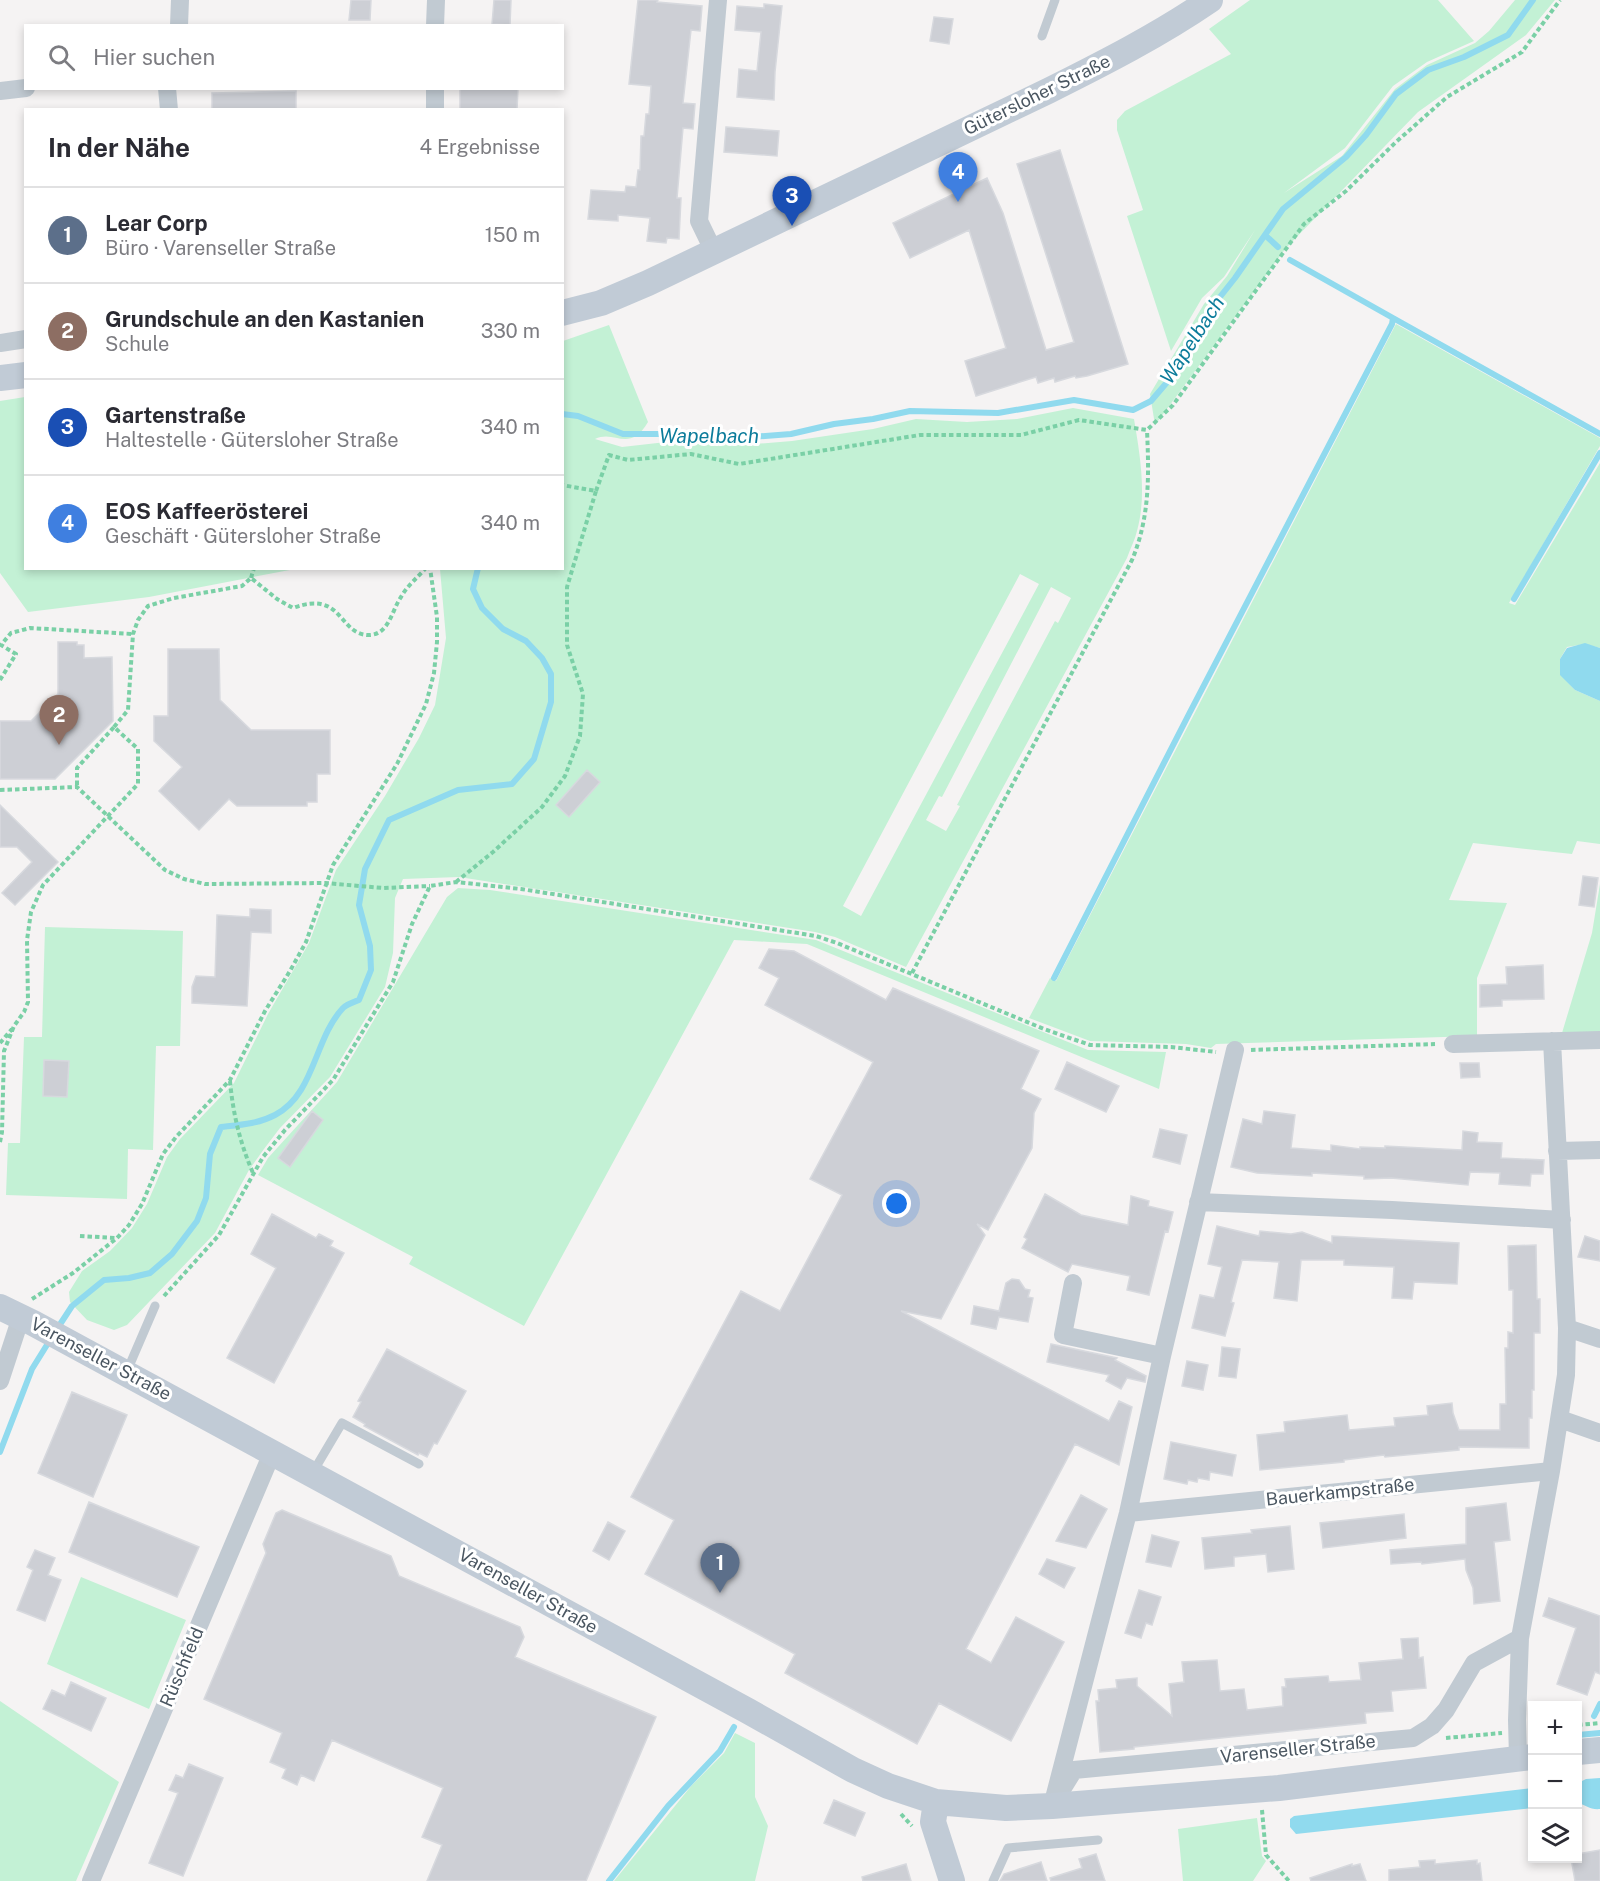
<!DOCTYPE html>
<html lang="de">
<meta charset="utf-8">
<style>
body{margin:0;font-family:"Public Sans",sans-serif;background:#f2f2f3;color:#2b2b33}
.controls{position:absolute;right:18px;bottom:18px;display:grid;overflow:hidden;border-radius:0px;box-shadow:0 3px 9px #0003}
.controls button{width:54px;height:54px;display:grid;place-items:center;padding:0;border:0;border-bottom:2px solid #e1e1e2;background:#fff;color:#2b2b33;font:30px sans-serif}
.you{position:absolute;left:897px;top:1204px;width:21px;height:21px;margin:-15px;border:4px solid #fff;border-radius:50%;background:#1a73e8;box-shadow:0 0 0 9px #1a73e833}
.badge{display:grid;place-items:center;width:39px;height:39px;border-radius:50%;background:#1a73e8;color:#fff;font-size:20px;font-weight:700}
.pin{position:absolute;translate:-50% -50px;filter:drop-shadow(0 2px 3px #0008)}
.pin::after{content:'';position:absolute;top:32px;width:21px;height:18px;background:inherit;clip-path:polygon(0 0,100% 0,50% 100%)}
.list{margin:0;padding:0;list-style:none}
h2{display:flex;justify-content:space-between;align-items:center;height:78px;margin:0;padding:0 24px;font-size:26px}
h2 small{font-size:20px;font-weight:400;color:#7c7c81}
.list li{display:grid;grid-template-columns:39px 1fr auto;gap:18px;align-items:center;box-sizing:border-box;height:96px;padding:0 24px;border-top:2px solid #e1e1e2}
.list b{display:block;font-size:22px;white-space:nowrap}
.list p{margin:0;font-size:20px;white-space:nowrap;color:#7c7c81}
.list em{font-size:20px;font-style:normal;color:#7c7c81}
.icon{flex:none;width:33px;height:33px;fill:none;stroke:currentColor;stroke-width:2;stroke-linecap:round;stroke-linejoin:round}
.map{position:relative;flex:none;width:1600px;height:1881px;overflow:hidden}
.search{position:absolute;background:#fff;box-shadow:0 3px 9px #0003;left:24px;top:24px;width:540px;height:66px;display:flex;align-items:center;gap:15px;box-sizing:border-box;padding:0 21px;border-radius:0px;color:#7c7c81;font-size:22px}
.panel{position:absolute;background:#fff;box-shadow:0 3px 9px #0003;left:24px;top:108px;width:540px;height:462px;border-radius:0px}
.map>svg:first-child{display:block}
</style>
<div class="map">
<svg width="1600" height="1881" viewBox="0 0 1600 1881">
<rect width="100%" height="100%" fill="#f5f3f3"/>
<path fill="#c3f1d5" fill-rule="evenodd" d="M1250 0H1438L1474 41 1427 62 1393 86 1345 148 1284 193 1342 156 1395 89 1427 65 1475 43 1489 31 1515 0H1555L1526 35 1418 112 1286 248 1155 425 1150 394 1204 304 1227 276 1255 230 1224 277 1202 298 1171 351 1127 216 1143 210 1117 130V120L1125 111 1231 54 1209 29Z
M1396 324 1600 438V446L1509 603 1515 605 1600 463V648L1585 644 1567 647 1560 659 1561 675 1575 690 1600 701V844L1577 841 1572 854 1473 843 1449 900 1507 903 1477 978V1036L1216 1044 1211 1048 1186 1044 1090 1041 1029 1018 1050 978 1056 981Z
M609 325 648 422C629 454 615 429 595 439L622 447 684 440 743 445 792 441 873 429 916 419 967 422 1017 419 1073 408 1134 419C1140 455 1147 495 1137 531 1135 540 1130 549 1127 558L906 967 835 937 815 932 459 877 403 879 395 898 393 953 385 987 330 1077 280 1128 264 1149 249 1170 215 1233 127 1325 114 1330 87 1320 70 1302 69 1292 82 1271 110 1251 132 1228 147 1204 167 1157 180 1139 234 1083 268 1014 309 943 336 870 385 796 419 738 435 705 446 638 440 569 562 568 563 341ZM1020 574 1039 584 861 916 843 906ZM1051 587 1071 598 1058 623 1055 621 957 805 960 806 946 831 926 820 939 796 942 797Z
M25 397 26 568 295 569 149 597 28 612 0 573V401Z
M1600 884V1032L1562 1033 1592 933Z
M458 888 490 890 816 940 1088 1050 1166 1052 1159 1089 807 944 734 940 524 1326 409 1264 413 1257 258 1175 268 1158 337 1082 447 897Z
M45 927 183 931 180 1046H156L153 1150 128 1149 127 1199 6 1195 8 1143H20L24 1037H42Z
M81 1577 186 1620 149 1709 47 1664Z
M0 1701 119 1782 76 1881H0Z
M735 1733 755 1743V1797L768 1826 755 1881H614L692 1785 724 1753Z
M1257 1818 1262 1856 1266 1861 1253 1881H1183L1178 1829Z"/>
<path fill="#90daee" d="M1585 643 1600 648V701L1575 690 1560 675V659L1567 648Z
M1600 1778V1809C1590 1810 1586 1805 1578 1803V1783L1586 1779Z
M1532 1788V1808L1296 1834 1290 1827V1819L1294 1816Z"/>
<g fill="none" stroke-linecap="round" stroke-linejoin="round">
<path stroke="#90daee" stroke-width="6" d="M1265 235 1278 247
M1393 318 1600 434
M562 414 578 416 623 434H695L739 438 791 434 834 424 873 419 910 411 998 413 1074 400 1133 410 1151 401 1169 380 1184 351 1208 312 1235 278 1283 209 1346 157 1366 135 1396 94 1428 70 1464 57 1508 35 1533 0
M1514 599 1600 453
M1054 978 1189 714 1392 324 1393 318 1290 260
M57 1329 72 1306 104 1280 129 1278 150 1273 172 1254 197 1221 206 1198 210 1154 221 1127C239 1125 258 1124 275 1115 315 1094 314 1039 343 1008 347 1004 354 1002 359 1000L371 970 370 946 359 905 365 869 389 820 458 790 512 784 534 759 551 702V674L542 658 526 641 503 629 482 608 473 589 478 568
M0 1452 32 1369 50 1340
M1594 1716 1600 1704
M1578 1735 1600 1733
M609 1881 668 1806 720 1751 734 1727"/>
</g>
<path fill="#cdcfd5" stroke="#d7d9de" stroke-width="1.5" d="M351 0H371L370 20H349Z
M494 0H511L510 25 492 24Z
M638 0H658L657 2 702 6 700 31 691 30 683 103 695 104 693 129 683 128 677 198H681L679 239 667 238 666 243 647 241 650 218 618 215V221L588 219 591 190 625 192 626 186 636 187 638 170H640L641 136H644L646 114H649L651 86 629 84Z
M764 4 782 6 775 72 774 100 737 97 739 69 757 71 761 32 735 30 737 6 764 8Z
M934 17 953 19 949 44 930 41Z
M518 88 517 110H460V89Z
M296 91V110H212V93Z
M726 127 779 131 777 156 724 152Z
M1060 150 1128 364 1087 376 1076 378 1075 376 1055 382 1054 378 1038 383 1036 377 976 396 965 361 1006 348 969 230 910 258 893 223 987 178 1003 213 1046 350 1074 342 1017 164Z
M58 642H77V645H84V658L112 657 113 721 55 779H0V721H31L58 694Z
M168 649H219L220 700 251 730H330V774H317V802H307V806H237L229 799 199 830 159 791 182 767 154 741V716H168Z
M587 770 600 782 569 817 556 805Z
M0 805 58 862 15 905 2 893 32 862 17 847H0Z
M1583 876 1598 878 1594 907 1579 905Z
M250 909 271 910V933L251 932 247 1006 192 1003V987L196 976 215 977 217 915 250 917Z
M769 949 794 951 886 1000 893 988 1039 1051 1021 1089 1041 1099 1034 1113 1032 1148 988 1230 977 1224 985 1235 941 1319 901 1311 1109 1421 1119 1401 1132 1407 1119 1465 1075 1444 966 1649 991 1663 1016 1617 1064 1642 1011 1741 939 1703 917 1744 785 1673 795 1654 645 1574 674 1520 631 1497 741 1291 780 1311 842 1195 810 1179 873 1062 765 1005 779 978 759 968Z
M1543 965 1544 999 1502 1000V1006L1480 1007V985L1507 984 1506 967Z
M44 1060 69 1061 67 1097 43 1096Z
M1067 1062 1119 1086 1106 1112 1055 1089Z
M1460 1063H1479L1480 1077 1461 1078Z
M312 1111 323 1120 290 1167 278 1158Z
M1264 1111 1295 1115 1291 1148 1331 1151V1145L1360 1149V1147L1385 1148V1146L1462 1150 1463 1131 1478 1133 1477 1142 1502 1143 1501 1158 1544 1160 1543 1174H1531L1530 1186 1499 1184 1500 1173 1470 1172 1468 1185 1391 1178 1364 1179V1176L1312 1173V1176L1257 1173 1231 1167 1243 1119 1262 1124Z
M1160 1129 1187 1135 1180 1164 1153 1157Z
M1045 1194 1081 1215 1128 1225 1131 1196 1149 1201 1148 1206 1173 1212 1168 1232 1165 1231 1149 1295 1127 1290 1130 1276 1072 1264 1068 1272 1022 1248 1027 1239 1024 1237Z
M272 1214 316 1238 319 1234 333 1241 330 1246 344 1253 274 1383 227 1358 276 1268 251 1254Z
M1217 1226 1259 1236 1260 1231 1291 1234 1302 1232 1332 1243V1236L1459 1243 1457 1284 1414 1282 1412 1299 1392 1298 1394 1267 1344 1265V1260H1301L1297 1301 1274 1298 1279 1262 1242 1260 1231 1302 1234 1303 1225 1336 1192 1328 1200 1295 1214 1298 1222 1267 1208 1264Z
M1585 1236 1600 1241V1261L1578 1257Z
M1536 1245 1537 1299H1540V1333H1534V1390H1532V1418H1529V1448L1459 1447V1450L1385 1457 1384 1455 1344 1460V1462L1260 1470 1257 1435 1285 1432 1284 1422 1347 1415 1349 1430 1395 1426 1394 1418 1428 1415 1427 1406 1452 1403 1453 1413 1459 1430H1500V1404H1506L1505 1348H1508V1332L1513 1333V1290H1509L1508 1246Z
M1012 1279 1019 1280 1025 1289 1030 1290 1028 1297 1033 1298 1028 1322 999 1317 996 1329 971 1324 974 1306 999 1311 1006 1283Z
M1051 1344 1117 1358 1115 1360 1146 1376 1145 1382 1127 1378 1121 1389 1106 1381 1109 1375 1047 1362Z
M1222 1347 1240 1349 1236 1378 1219 1376Z
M387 1349 466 1391 437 1444 434 1443 427 1457 419 1453 418 1455 364 1426 365 1424 353 1417 361 1402 358 1401Z
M1187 1361 1208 1365 1203 1390 1182 1386Z
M72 1392 127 1415 93 1497 38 1473Z
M1171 1442 1236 1455 1232 1476 1210 1472 1209 1480 1198 1478 1197 1482 1188 1480 1187 1484 1164 1479Z
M1081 1495 1107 1509 1086 1548 1056 1541Z
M89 1502 199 1547 177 1597 69 1552Z
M1506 1503 1510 1540 1494 1542 1500 1601 1474 1604 1473 1588 1466 1570 1465 1559 1422 1564 1421 1562 1391 1564 1390 1550 1466 1544V1508Z
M282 1510 391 1556 399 1576 520 1627 524 1637 515 1657 656 1717 586 1881H427L442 1845 422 1837 443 1788 332 1740 314 1781 301 1775 297 1785 282 1778 286 1769 270 1762 282 1733 204 1699 266 1553 263 1544 276 1513Z
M1404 1514 1406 1538 1323 1548 1320 1523Z
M608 1522 625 1531 609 1560 593 1551Z
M1290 1526 1294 1569 1268 1572 1266 1554 1234 1557V1566L1205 1569 1202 1538 1252 1533 1251 1530Z
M1152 1535 1179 1542 1171 1567 1146 1562Z
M35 1550 55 1558 48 1575 61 1580 45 1621 17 1610 33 1570 27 1567Z
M1047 1559 1075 1568 1064 1588 1039 1574Z
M1139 1590 1161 1597 1152 1625 1146 1623 1141 1638 1125 1633Z
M1549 1598 1600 1616V1674L1595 1672 1587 1695 1557 1684 1576 1628 1543 1616Z
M1418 1638 1419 1658 1423 1657 1426 1688 1391 1691 1393 1711 1365 1713 1366 1723 1134 1747V1749L1100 1752 1096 1701H1099L1098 1690 1117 1688 1116 1680 1137 1678V1686L1172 1716 1169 1684 1184 1682 1182 1662 1217 1660 1220 1691 1244 1689 1247 1710 1283 1706 1282 1687H1286L1285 1679 1328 1676 1329 1682 1361 1680 1359 1663 1403 1659 1401 1639Z
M71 1682 106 1698 91 1731 43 1709 52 1690 65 1696Z
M189 1764 223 1778 183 1876 149 1863 178 1793 169 1790 176 1775 183 1778Z
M834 1800 865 1813 855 1836 824 1823Z
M1600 1850V1881H1575L1571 1858H1578V1854Z
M1096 1854 1105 1881H1051L1050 1878 1082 1868 1079 1859Z
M1435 1860V1864L1477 1860V1864L1480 1863 1482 1881H1389V1870L1420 1867 1419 1861Z
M1041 1862 1047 1881H1000L1004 1874Z
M906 1864 911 1881H863L862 1877Z
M1352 1864V1866L1360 1864 1366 1881H1311L1310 1878Z"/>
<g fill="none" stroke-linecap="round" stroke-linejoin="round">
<path stroke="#7ad0a6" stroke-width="4" stroke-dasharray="4.5 3" stroke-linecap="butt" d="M596 491 609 455 628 460 691 454 739 464 920 435H1021L1079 420 1147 430 1173 405 1304 224 1346 191 1396 142 1447 97 1522 52 1560 0
M251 578 254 568
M0 680 16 654 1 645 11 633 30 628 133 634
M114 727 128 710 133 634 138 620 148 606 174 598 242 586 251 578 277 599 293 608C344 589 338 636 370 635 389 634 392 610 401 597 407 586 417 578 426 568
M0 790 77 787 165 870 184 879 205 884 325 883 383 888 430 886
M456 882 493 852 542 807 565 776 580 736 583 694 567 645V587L596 491 562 485
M912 973 1132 560C1150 517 1149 475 1147 430
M0 1043 12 1029
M1251 1050 1435 1044
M230 1081C233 1114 240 1143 253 1173
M0 1142 2 1132 4 1051 14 1026 24 1012 28 1002 27 940 31 912 43 885 138 784V749L114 727 77 768V787
M80 1236 116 1238
M164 1296 219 1235 263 1157 285 1130 333 1080 393 982 412 924 430 886 456 882 521 889 816 936 837 943 1044 1029 1090 1045 1171 1047 1216 1052
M32 1299 73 1273 117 1238 129 1225 142 1204 163 1154 176 1137 230 1080 265 1011 290 971 306 942 333 865 397 764 426 704 434 673 437 642V617L430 568
M1578 1725 1600 1723
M1446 1738 1502 1733
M1262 1810 1266 1855 1289 1881
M901 1814 912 1826"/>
<path stroke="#c1cad2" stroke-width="9" d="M1042 36 1055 0
M127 1371 155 1306
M313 1472 342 1423 419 1464
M993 1881 1008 1848 1098 1840"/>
<path stroke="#c1cad2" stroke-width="18" d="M179 26 180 0
M435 26 436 0
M167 88 169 110
M435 88V110
M0 91 26 88
M714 252 699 221 718 0
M0 343 26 339
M1453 1044 1600 1040
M1557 1151 1600 1150
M1198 1202 1392 1210 1562 1220
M1073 1283 1063 1335 1162 1356
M1567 1328 1600 1339
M0 1381 21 1317
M1560 1419 1600 1433
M1128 1513 1551 1471
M1518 1758 1517 1720 1520 1638 1551 1471 1566 1375 1567 1328 1552 1041
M1061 1791 1074 1770 1413 1738 1432 1726 1446 1710 1474 1663 1520 1638
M1052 1806 1128 1513 1162 1356 1235 1050
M91 1881 272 1453"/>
<path stroke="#c1cbd6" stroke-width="26" d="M562 313 601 303 648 283 1048 91C1104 63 1159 35 1210 0
M0 378 26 375
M0 1307 33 1323 748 1711 853 1770 888 1786 936 1802 1006 1808 1052 1806 1279 1788 1532 1757
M1578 1752 1600 1750
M936 1802 933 1822 952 1881"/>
</g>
<g text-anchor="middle" stroke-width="6" stroke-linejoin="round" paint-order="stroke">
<g font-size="18" fill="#4a5661" stroke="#fff">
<text transform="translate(1037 95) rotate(-26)" y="6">Gütersloher Straße</text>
<text transform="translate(101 1359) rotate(28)" y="6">Varenseller Straße</text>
<text transform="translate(1340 1492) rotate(-6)" y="6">Bauerkampstraße</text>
<text transform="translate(528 1591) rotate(29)" y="6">Varenseller Straße</text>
<text transform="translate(182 1667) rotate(-67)" y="6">Rüschfeld</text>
<text transform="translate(1298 1749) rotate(-6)" y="6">Varenseller Straße</text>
</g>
<g font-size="20" font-style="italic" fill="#0c7c9b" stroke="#fff">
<text transform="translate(1192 340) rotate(-57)" y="7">Wapelbach</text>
<text x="709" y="443">Wapelbach</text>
</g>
</g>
</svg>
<div class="controls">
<button>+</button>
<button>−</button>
<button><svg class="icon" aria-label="layers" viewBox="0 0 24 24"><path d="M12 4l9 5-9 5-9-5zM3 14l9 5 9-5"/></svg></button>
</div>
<div class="you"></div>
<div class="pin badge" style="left:720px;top:1593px;background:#5c6f8a">1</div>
<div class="pin badge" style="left:59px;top:745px;background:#8d6e63">2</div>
<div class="pin badge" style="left:792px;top:226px;background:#1a4fb4">3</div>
<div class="pin badge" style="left:958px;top:202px;background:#3f7fe0">4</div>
<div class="search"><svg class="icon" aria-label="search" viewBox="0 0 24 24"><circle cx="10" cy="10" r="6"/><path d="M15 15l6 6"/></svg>Hier suchen</div>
<section class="panel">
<h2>In der Nähe<small>4 Ergebnisse</small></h2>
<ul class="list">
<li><span class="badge" style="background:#5c6f8a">1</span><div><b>Lear Corp</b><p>Büro · Varenseller Straße</p></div><em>150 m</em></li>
<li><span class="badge" style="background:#8d6e63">2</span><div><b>Grundschule an den Kastanien</b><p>Schule</p></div><em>330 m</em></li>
<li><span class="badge" style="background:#1a4fb4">3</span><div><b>Gartenstraße</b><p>Haltestelle · Gütersloher Straße</p></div><em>340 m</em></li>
<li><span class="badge" style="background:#3f7fe0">4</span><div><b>EOS Kaffeerösterei</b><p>Geschäft · Gütersloher Straße</p></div><em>340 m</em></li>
</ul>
</section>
</div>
